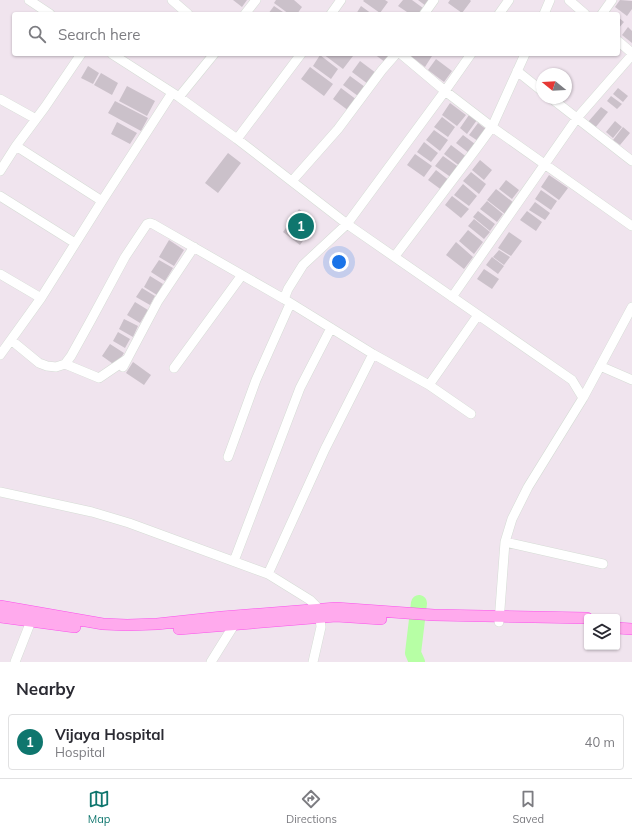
<!DOCTYPE html>
<style>
body{margin:0;font-family:Mulish,sans-serif;background:#f2f2f3;color:#2b2b33}
.controls{position:absolute;right:12px;bottom:12px;display:grid;overflow:hidden;border-radius:4px;box-shadow:0 1px 3px #0004}
.controls button{width:36px;height:36px;display:grid;place-items:center;padding:0;border:0;border-bottom:1px solid #e1e1e2;background:#fff;color:#2b2b33;font:20px sans-serif}
.compass{position:absolute;left:536px;top:68px;width:36px;height:36px;border-radius:50%;background:#fff;box-shadow:0 1px 3px #0004;rotate:288deg}
.you{position:absolute;left:339px;top:262px;width:14px;height:14px;margin:-10px;border:3px solid #fff;border-radius:50%;background:#1a73e8;box-shadow:0 0 0 6px #1a73e833}
.badge{display:grid;place-items:center;width:26px;height:26px;border-radius:50%;background:#0f766e;color:#fff;font-size:13px;font-weight:700}
.pin{position:absolute;translate:-50% -50%;border:2px solid #fff;box-shadow:0 1px 4px #0006}
.list{margin:0;padding:0;list-style:none}
h2{display:flex;justify-content:space-between;align-items:center;height:52px;margin:0;padding:0 16px;font-size:17px}
h2 small{font-size:13px;font-weight:400;color:#7c7c81}
.list li{display:grid;grid-template-columns:26px 1fr auto;gap:12px;align-items:center;box-sizing:border-box;height:56px;margin:0 8px 8px;padding:0 8px;border:1px solid #e1e1e2;border-radius:4px}
.list b{display:block;font-size:15px;white-space:nowrap}
.list p{margin:0;font-size:13px;white-space:nowrap;color:#7c7c81}
.list em{font-size:13px;font-style:normal;color:#7c7c81}
.icon{flex:none;width:22px;height:22px;fill:none;stroke:currentColor;stroke-width:2;stroke-linecap:round;stroke-linejoin:round}
.map{position:relative;flex:none;width:632px;height:662px;overflow:hidden}
.search{position:absolute;background:#fff;box-shadow:0 1px 3px #0004;left:12px;right:12px;top:12px;height:44px;display:flex;align-items:center;gap:10px;box-sizing:border-box;padding:0 14px;border-radius:4px;color:#7c7c81;font-size:15px}
.sheet{height:116px;background:#fff}
nav{display:flex;justify-content:space-around;align-items:center;box-sizing:border-box;height:56px;border-top:1px solid #e1e1e2;background:#fff;font-size:11px;color:#7c7c81}
nav a{display:grid;justify-items:center;gap:2px}
nav .on{color:#0f766e}
.map>svg:first-child{display:block}
</style>
<div class="map">
<svg width="632" height="662" viewBox="0 0 632 662">
<rect width="100%" height="100%" fill="#f0e4ee"/>
<g fill="none" stroke-linecap="round" stroke-linejoin="round">
<path stroke="#b7ffa5" stroke-width="16" d="M417 662 413 653 419 603"/>
</g>
<path fill="#cbc1ca" d="M233 0H247L242 7Z
M276 0H294L302 7 297 14H289L274 3Z
M364 0H385L388 2 380 13 363 1Z
M403 0H412L423 8 419 14H410L398 6Z
M418 0H430L426 6Z
M450 0H470L471 1 462 13 448 3Z
M620 0 632 1V9L627 16 615 7Z
M274 6 286 14H268Z
M361 6 372 14H356Z
M618 17 624 22 618 29Z
M628 27 632 31V43L622 35Z
M323 54H350L353 56 343 69Z
M374 54H391L385 62Z
M409 54H429L432 56 425 67 409 55Z
M320 55 338 69 331 79 313 66Z
M436 59 452 71 444 82 428 70Z
M360 61 376 73 368 84 352 72Z
M88 66 99 73 93 84 81 78Z
M310 67 333 84 324 96 301 79Z
M101 73 118 83 112 95 94 85Z
M350 76 365 87 358 96 343 85Z
M127 86 155 101 147 116 119 101Z
M341 88 357 100 349 111 333 99Z
M618 88 628 96 623 102 613 94Z
M611 96 622 104 617 109 607 101Z
M115 101 148 118 141 131 108 113Z
M450 103 466 115 457 126 442 115Z
M601 107 608 112 595 128 588 122Z
M469 115 477 120 467 134 460 128Z
M442 117 455 127 448 137 434 127Z
M615 121 622 127 613 138 606 132Z
M117 122 137 133 130 144 111 134Z
M478 123 487 130 478 141 469 135Z
M623 127 630 133 620 145 613 140Z
M434 130 448 140 440 151 426 140Z
M463 135 475 144 469 153 456 143Z
M424 142 438 153 431 162 417 152Z
M451 145 468 158 461 167 444 154Z
M228 153 241 163 218 193 205 183Z
M415 154 432 166 424 177 407 165Z
M443 156 460 168 452 178 435 166Z
M480 160 492 170 484 180 472 170Z
M436 170 450 181 443 191 428 180Z
M471 172 486 184 479 194 463 181Z
M549 175 568 188 559 200 541 187Z
M506 180 519 190 512 199 499 189Z
M463 184 477 196 469 206 454 195Z
M496 189 514 203 505 214 487 200Z
M541 190 557 201 551 210 535 199Z
M452 196 469 209 461 218 445 205Z
M487 201 503 214 497 222 480 209Z
M535 202 550 213 545 220 529 210Z
M299 209 316 222 300 245 283 232Z
M478 211 495 224 490 231 473 217Z
M527 211 542 222 536 231 520 220Z
M474 219 490 232 484 239 468 226Z
M468 230 483 242 474 254 459 241Z
M509 232 522 241 511 256 498 248Z
M169 240 184 250 174 266 159 257Z
M456 242 473 257 464 269 446 255Z
M499 250 510 257 504 265 493 257Z
M492 257 504 266 498 274 486 265Z
M159 260 173 268 165 281 151 272Z
M484 269 499 279 492 289 477 279Z
M150 276 163 284 157 295 144 287Z
M142 288 155 296 150 305 136 297Z
M135 302 148 310 140 323 127 315Z
M124 319 138 326 133 337 119 329Z
M118 332 130 339 125 348 113 341Z
M110 344 124 353 116 366 102 356Z
M133 362 151 375 144 385 126 373Z"/>
<g fill="none" stroke-linecap="round" stroke-linejoin="round">
<defs>
<path id="minor" d="M29 0 50 14
M172 0 188 14
M569 0 585 14
M245 14 256 0
M331 14 341 0
M424 14 434 0
M499 14 509 0
M544 14 550 0
M602 14 612 0
M618 41 632 53
M112 54 179 97 237 139 347 224 572 380 583 398
M401 54 445 91 471 54
M517 71 542 91
M179 97 214 54
M551 98 632 161
M0 99 36 119
M237 139 301 54
M16 146 102 201
M0 171 16 146 45 107 81 54
M292 181 338 129 382 70 396 54
M0 196 75 243
M395 256 476 149 492 127 525 54
M0 274 41 298
M452 297 577 118 632 55
M284 299 288 289 303 265 347 224 445 91 492 127 632 226
M11 340 39 363 47 366 56 367 65 364 71 356 91 320 125 257 147 224 150 223 153 224 284 299 373 354 429 385 478 315
M0 355 41 298 102 201 172 93
M65 364 99 378 127 359
M600 366 632 380
M123 367 158 301 194 247
M174 368 242 275
M429 385 471 414
M228 457 256 380 290 304
M0 492 92 512 129 523 268 574 310 600 319 609 321 627 313 662
M505 542 603 564
M234 561 300 388 331 328
M268 574 325 449 373 354
M499 622 505 542 512 519 528 487 583 398 632 307
M15 662 31 621
M211 662 234 625"/>
<path id="major" d="M0 606 103 624 127 625 157 624 222 617 336 608 434 615 587 618
M0 617 75 627
M617 628 632 629
M179 629 336 616 381 619"/>
</defs>
<use href="#minor" stroke="#d5dcd5" stroke-width="10"/>
<use href="#major" stroke="#fb52ec" stroke-width="12"/>
<use href="#minor" stroke="#fff" stroke-width="9"/>
<use href="#major" stroke="#ffaaed" stroke-width="11"/>
</g>
</svg>
<div class="controls">
<button><svg class="icon" aria-label="layers" viewBox="0 0 24 24"><path d="M12 4l9 5-9 5-9-5zM3 14l9 5 9-5"/></svg></button>
</div>
<svg class="compass" viewBox="-18 -18 36 36"><path d="M0-13l5 13h-10z" fill="#e53935"/><path d="M0 13l5-13h-10z" fill="#7c7c81"/></svg>
<div class="you"></div>
<div class="pin badge" style="left:301px;top:226px">1</div>
<div class="search"><svg class="icon" aria-label="search" viewBox="0 0 24 24"><circle cx="10" cy="10" r="6"/><path d="M15 15l6 6"/></svg>Search here</div>
</div>
<section class="sheet">
<h2>Nearby<small></small></h2>
<ul class="list">
<li><span class="badge">1</span><div><b>Vijaya Hospital</b><p>Hospital</p></div><em>40 m</em></li>
</ul>
</section>
<nav>
<a class="on"><svg class="icon" aria-label="map" viewBox="0 0 24 24"><path d="M3 6l6-2 6 2 6-2v14l-6 2-6-2-6 2zM9 4v14M15 6v14"/></svg>Map</a>
<a><svg class="icon" aria-label="directions" viewBox="0 0 24 24"><path d="M12 3l9 9-9 9-9-9zM9 14v-3h6M13 9l2 2-2 2"/></svg>Directions</a>
<a><svg class="icon" aria-label="saved" viewBox="0 0 24 24"><path d="M7 4h10v16l-5-4-5 4z"/></svg>Saved</a>
</nav>
